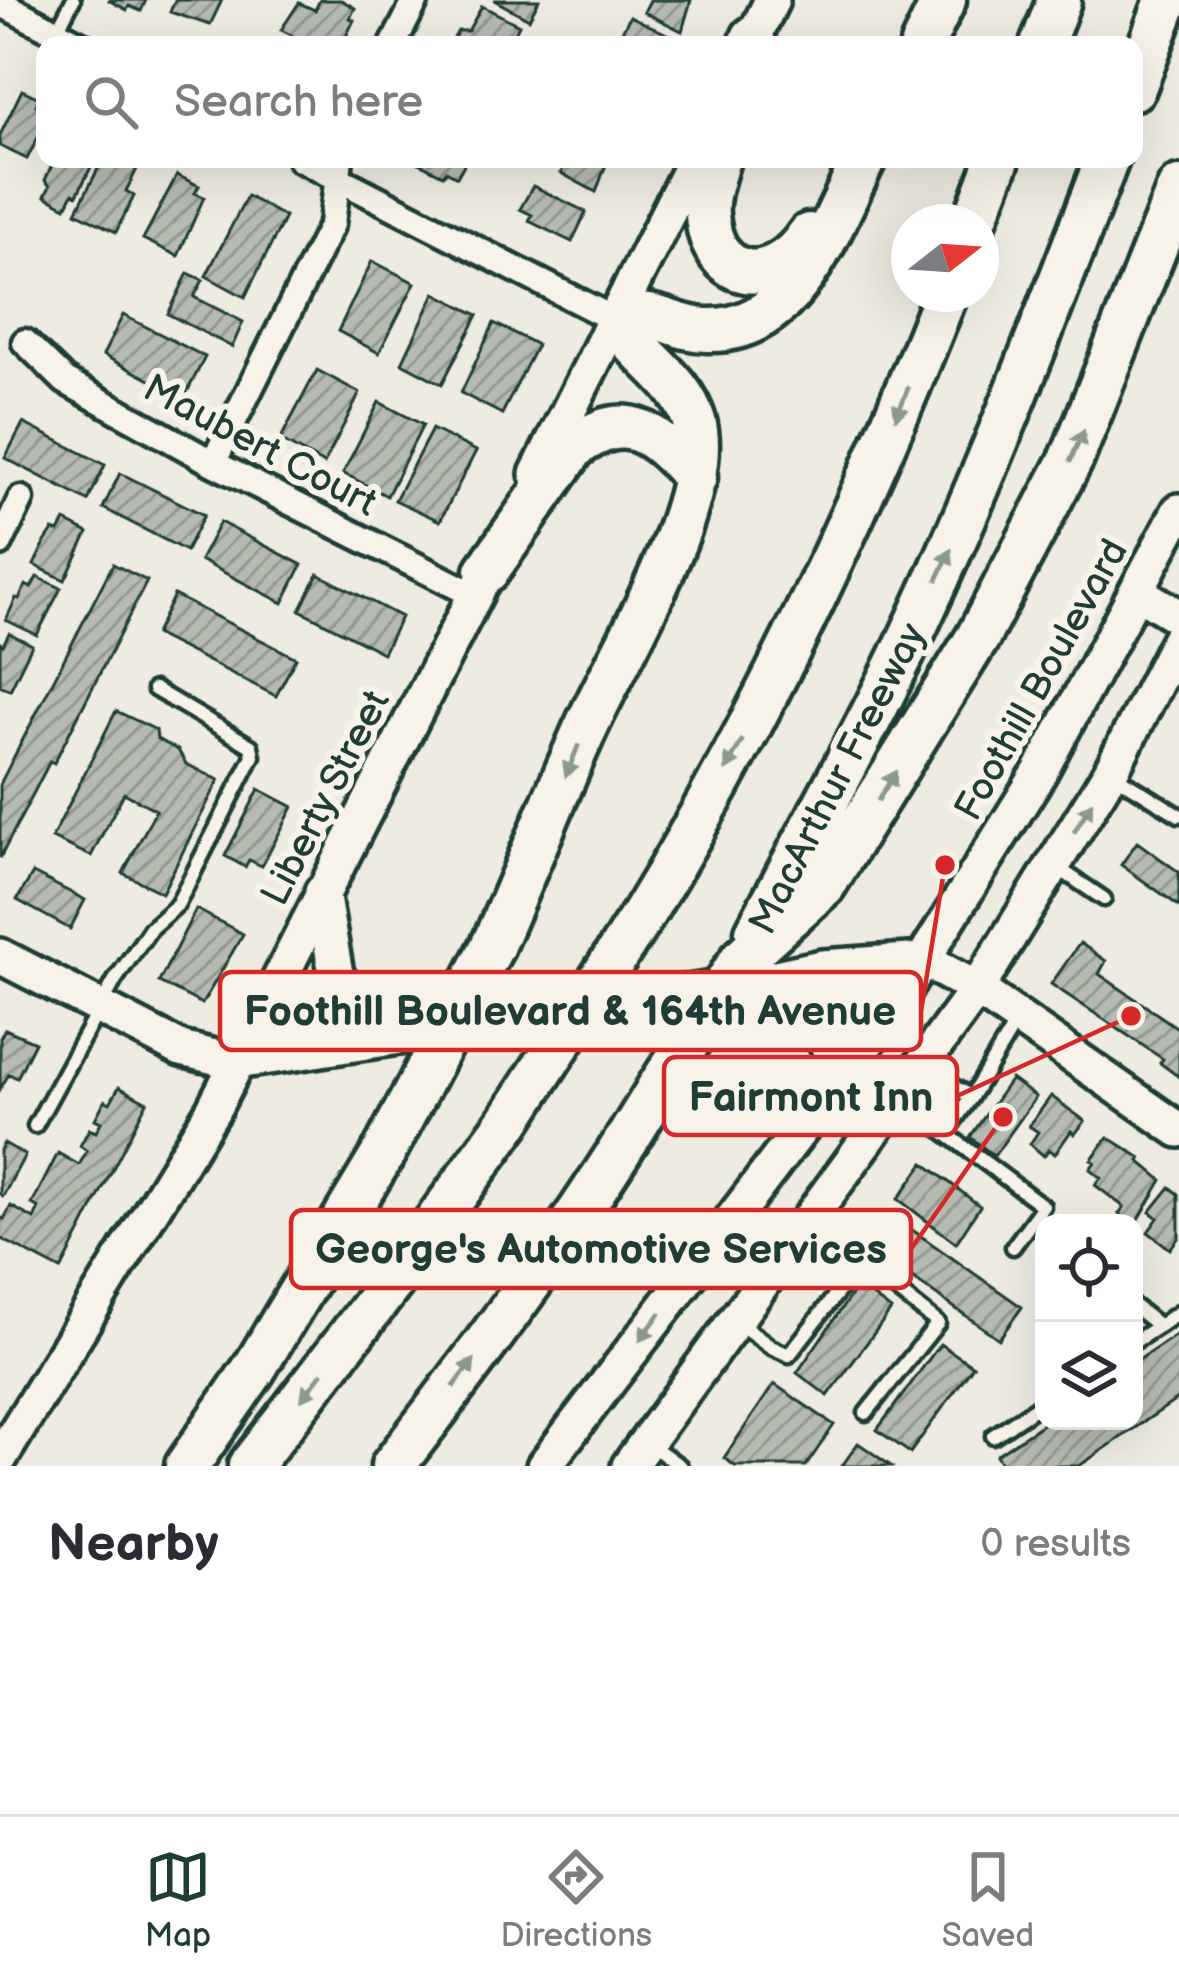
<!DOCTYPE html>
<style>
body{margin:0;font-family:"Balsamiq Sans",sans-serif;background:#f2f2f3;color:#2b2b33}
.controls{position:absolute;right:36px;bottom:36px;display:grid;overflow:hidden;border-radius:24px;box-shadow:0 12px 48px #0002}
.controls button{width:108px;height:108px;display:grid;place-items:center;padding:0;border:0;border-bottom:3px solid #e1e1e2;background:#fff;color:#2b2b33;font:60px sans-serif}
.compass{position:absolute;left:891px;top:204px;width:108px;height:108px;border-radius:50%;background:#fff;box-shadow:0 12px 48px #0002;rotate:73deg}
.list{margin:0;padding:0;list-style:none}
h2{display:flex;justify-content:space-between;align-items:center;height:156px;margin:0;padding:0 48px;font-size:51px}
h2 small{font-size:39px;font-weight:400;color:#7c7c81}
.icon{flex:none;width:66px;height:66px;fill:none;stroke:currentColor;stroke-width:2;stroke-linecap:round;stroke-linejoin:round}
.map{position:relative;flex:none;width:1179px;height:1466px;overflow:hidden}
.search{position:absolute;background:#fff;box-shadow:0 12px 48px #0002;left:36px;right:36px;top:36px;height:132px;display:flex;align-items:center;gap:30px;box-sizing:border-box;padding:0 42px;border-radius:24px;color:#7c7c81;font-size:45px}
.sheet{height:348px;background:#fff}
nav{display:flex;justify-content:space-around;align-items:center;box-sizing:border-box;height:168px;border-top:3px solid #e1e1e2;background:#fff;font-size:33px;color:#7c7c81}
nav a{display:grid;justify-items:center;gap:6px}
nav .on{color:#1f3d34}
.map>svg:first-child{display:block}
</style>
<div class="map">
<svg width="1179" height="1466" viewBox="0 0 1179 1466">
<defs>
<pattern id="building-hatch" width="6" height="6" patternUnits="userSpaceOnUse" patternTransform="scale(3)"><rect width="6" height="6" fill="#b5bbb0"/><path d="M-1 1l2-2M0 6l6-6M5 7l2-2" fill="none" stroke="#939990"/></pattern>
</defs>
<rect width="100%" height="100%" fill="#eeece1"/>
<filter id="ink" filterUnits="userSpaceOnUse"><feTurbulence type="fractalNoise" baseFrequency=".00833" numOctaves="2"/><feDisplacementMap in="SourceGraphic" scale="24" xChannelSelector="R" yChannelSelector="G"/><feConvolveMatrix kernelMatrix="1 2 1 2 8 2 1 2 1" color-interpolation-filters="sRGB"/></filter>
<g filter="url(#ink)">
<path fill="url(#building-hatch)" stroke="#1f3d34" stroke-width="3" d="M108 0H146L141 11 129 6 127 10Z
M175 0H222L210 25 170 12Z
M320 0H341L355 8 350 18 354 20 342 45H312L281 30 299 3 315 10Z
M494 0H539L529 19Z
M650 0H691L682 31 644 12Z
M482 6 519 25 509 45H450L458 31H468Z
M630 16 677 39 673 45H615Z
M22 90 39 98 36 105 45 110V124L27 159 0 146V135Z
M55 159H95L77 195 73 193 66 207 45 196 50 186 45 180Z
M103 159H142L126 191 134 196 116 232 76 212Z
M411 159H467L457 177 446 171 443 175Z
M567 159H608L596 192 561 173Z
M177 175 199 186 195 193 204 197 178 256 143 239Z
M533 186 586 212 572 242 529 221 532 215 520 209Z
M247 196 285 217 245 297 206 276Z
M372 261 415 283 379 353 338 331Z
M188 273 203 280 194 297 243 322 232 347 168 314Z
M435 293 478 315 442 384 402 363Z
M123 315 205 357 184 398 103 355Z
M494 323 537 345 502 414 461 393Z
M317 370 360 393 324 464 280 440Z
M379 402 423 425 387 496 343 473Z
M23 423 105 465 88 501 5 458Z
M432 429 476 451 440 521 395 500Z
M120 473 204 515 186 551 103 508Z
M65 521 88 533 65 580 34 565 45 542 53 530 59 532Z
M220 522 302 565 283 603 200 560Z
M113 564 147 581 54 763 50 761 0 858V784Z
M318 574 401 617 383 653 300 610Z
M37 577 61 588 37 635 6 620 16 598 19 599 26 585 31 588Z
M174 595 296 658 276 696 155 634Z
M9 633 32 645 10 690 0 685V643L3 645Z
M116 711 156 730 157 739 178 750 186 764 219 780 162 893 123 873 156 810 124 793 91 856 52 838Z
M259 789 293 807 262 866 249 860 245 867 225 856Z
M1137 842 1179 872V906L1121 865Z
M33 873 85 900 70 929 17 900Z
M196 909 243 934 202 1004 159 982Z
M1080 943 1106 961 1099 974 1179 1029V1077L1160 1063 1163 1059 1051 984Z
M5 1029 35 1042 17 1078 9 1074 0 1089V1038Z
M1011 1079 1036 1097 994 1156 970 1137Z
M119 1087 147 1102 61 1270 0 1238V1217L4 1219 11 1206 34 1219 39 1208 32 1204 58 1153 79 1165 87 1151 80 1146 89 1129 96 1132 101 1122 95 1119 105 1100 110 1103Z
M1051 1096 1085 1121 1075 1134 1071 1131 1055 1154 1049 1149 1044 1156 1030 1144 1038 1132 1029 1126Z
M1108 1137 1141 1158 1139 1161 1162 1180 1135 1226 1119 1214 1124 1207 1095 1185 1101 1178 1090 1169 1095 1162 1091 1160Z
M4 1143 25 1155 3 1196 0 1194V1150Z
M924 1163 980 1206 956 1243 898 1199Z
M1170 1187 1179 1194V1237L1170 1249 1148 1232 1158 1218 1150 1212Z
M898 1220 1022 1307 999 1339 875 1252Z
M858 1285 891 1310 828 1396 797 1373Z
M1179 1333V1398L1079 1466H1003L996 1455 1047 1421H1134V1363Z
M940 1344 973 1366 910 1453 877 1430Z
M774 1384 834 1425 806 1466H735L724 1458Z
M858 1443 891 1466H842Z"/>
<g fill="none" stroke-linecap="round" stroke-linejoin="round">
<defs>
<path id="lane" d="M56 32 73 0
M1111 773 1179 815
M1055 866 1104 899
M922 1067 971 1097 1018 1019
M900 1099 1043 1206 1013 1247
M35 1126 115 980 151 928 177 905 253 756 251 746 154 689
M946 1133 971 1097
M810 1222 938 1323 866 1413
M1134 1306 1159 1326 1179 1312
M737 1322 771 1347 789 1355 862 1261
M1134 1342 1159 1326
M993 1436 1044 1402
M648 1443 680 1466"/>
<path id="street" d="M0 3 81 45
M393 45 416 0
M300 159 617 321
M25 342 65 381 213 463 474 595
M213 463 332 224 340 159
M0 543 21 499"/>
<path id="secondary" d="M750 45 772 0
M537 474 695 159
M1138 592 1179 617
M322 892 336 974 352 1000 423 1032
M0 956 181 1049 236 1062 739 985 822 967 924 960 977 989 1179 1130
M753 986 781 989 812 1016 829 1048 831 1070 824 1100
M0 1458 213 1110 497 552
M544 1466 891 1011 1040 772 1179 511
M629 1466 977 989 1110 773 1179 638"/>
<path id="highway" d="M751 45 753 38
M922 45 944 0
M1042 45 1059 0
M1134 88 1167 0
M718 159C713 177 705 196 707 215 713 285 774 288 809 235
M974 222 998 159
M487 571 574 447C629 406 656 436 695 477
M642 916C763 718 861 509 946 294
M757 932C805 840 856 750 901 657 979 495 1043 327 1107 159
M492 947C523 877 551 806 582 736 614 662 716 500 694 421 681 378 639 358 617 321 653 305 670 329 707 330 796 334 832 222 864 159
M742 959 824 885 978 637 1072 458 1179 188
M187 1466 254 1369 383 1154
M250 1466 404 1266 507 1124
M393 1466C487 1344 579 1221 658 1089"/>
</defs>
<use href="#lane" stroke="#1f3d34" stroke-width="21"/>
<use href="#street" stroke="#1f3d34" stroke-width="33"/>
<use href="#secondary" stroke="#1f3d34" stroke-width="42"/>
<use href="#highway" stroke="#1f3d34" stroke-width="51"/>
<use href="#lane" stroke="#f7f3e8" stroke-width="12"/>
<use href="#street" stroke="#f7f3e8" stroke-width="24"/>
<use href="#secondary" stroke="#f7f3e8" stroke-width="33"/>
<use href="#highway" stroke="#f7f3e8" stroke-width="42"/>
<defs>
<path id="highway-bridge" d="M658 1089 742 959
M507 1124 642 916
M383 1154 492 947"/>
</defs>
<use href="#highway-bridge" stroke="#1f3d34" stroke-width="51" stroke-linecap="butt"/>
<use href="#highway-bridge" stroke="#f7f3e8" stroke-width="42"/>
</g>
<defs><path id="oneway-solid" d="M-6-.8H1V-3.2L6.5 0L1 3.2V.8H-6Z" transform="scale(3)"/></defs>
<g fill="#8b988e">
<use href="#oneway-solid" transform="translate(902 403) rotate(112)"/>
<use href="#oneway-solid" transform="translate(1077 446) rotate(-66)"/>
<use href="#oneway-solid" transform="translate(944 565) rotate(-65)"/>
<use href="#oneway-solid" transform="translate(734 755) rotate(119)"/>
<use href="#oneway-solid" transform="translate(572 761) rotate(112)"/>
<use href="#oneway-solid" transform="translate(887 786) rotate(-58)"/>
<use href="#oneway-solid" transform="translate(1083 817) rotate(-59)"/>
<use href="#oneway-solid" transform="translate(650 1327) rotate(127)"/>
<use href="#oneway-solid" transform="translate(464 1373) rotate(-53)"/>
<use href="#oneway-solid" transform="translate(312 1386) rotate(128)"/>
</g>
</g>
<g text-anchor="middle" stroke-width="12" stroke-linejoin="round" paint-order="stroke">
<g font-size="39" fill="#1f3d34" stroke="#f7f3e8">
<text transform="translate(261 444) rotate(28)" y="14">Maubert Court</text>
<text transform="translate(1040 679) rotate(-61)" y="14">Foothill Boulevard</text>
<text transform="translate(836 778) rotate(-63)" y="14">MacArthur Freeway</text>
<text transform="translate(324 797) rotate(-63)" y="14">Liberty Street</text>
</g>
</g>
<path fill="none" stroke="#d62828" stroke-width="4.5" d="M945 865L921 1011M1131 1016L957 1096M1003 1117L911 1249"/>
<g fill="#d62828" stroke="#f7f3e8" stroke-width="4.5">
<circle cx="945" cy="865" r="12"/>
<circle cx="1131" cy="1016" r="12"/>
<circle cx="1003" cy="1117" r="12"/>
</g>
<g fill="#f7f3e8" stroke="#d62828" stroke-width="4.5">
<rect x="220" y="972" width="701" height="78" rx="12"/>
<rect x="664" y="1057" width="293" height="78" rx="12"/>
<rect x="291" y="1210" width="620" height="78" rx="12"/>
</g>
<g font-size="42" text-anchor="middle" font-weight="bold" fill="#1f3d34">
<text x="570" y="1025">Foothill Boulevard &amp; 164th Avenue</text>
<text x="811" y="1111">Fairmont Inn</text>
<text x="601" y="1263">George's Automotive Services</text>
</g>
</svg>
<div class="controls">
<button><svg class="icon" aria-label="locate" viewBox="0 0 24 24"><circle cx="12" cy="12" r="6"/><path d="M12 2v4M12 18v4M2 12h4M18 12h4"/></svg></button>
<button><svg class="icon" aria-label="layers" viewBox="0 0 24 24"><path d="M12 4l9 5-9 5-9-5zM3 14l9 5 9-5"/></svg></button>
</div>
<svg class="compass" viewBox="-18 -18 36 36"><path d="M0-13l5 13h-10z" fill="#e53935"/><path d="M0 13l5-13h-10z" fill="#7c7c81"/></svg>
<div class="search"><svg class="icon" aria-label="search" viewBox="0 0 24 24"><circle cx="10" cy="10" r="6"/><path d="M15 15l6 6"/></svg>Search here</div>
</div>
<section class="sheet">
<h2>Nearby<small>0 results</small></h2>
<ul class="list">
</ul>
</section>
<nav>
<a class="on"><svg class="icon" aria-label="map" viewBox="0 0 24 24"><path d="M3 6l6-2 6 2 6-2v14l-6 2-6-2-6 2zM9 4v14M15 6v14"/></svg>Map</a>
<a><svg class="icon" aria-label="directions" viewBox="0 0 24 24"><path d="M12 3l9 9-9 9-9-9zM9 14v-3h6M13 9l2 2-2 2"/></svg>Directions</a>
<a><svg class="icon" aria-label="saved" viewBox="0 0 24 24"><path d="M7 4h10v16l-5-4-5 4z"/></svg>Saved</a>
</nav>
